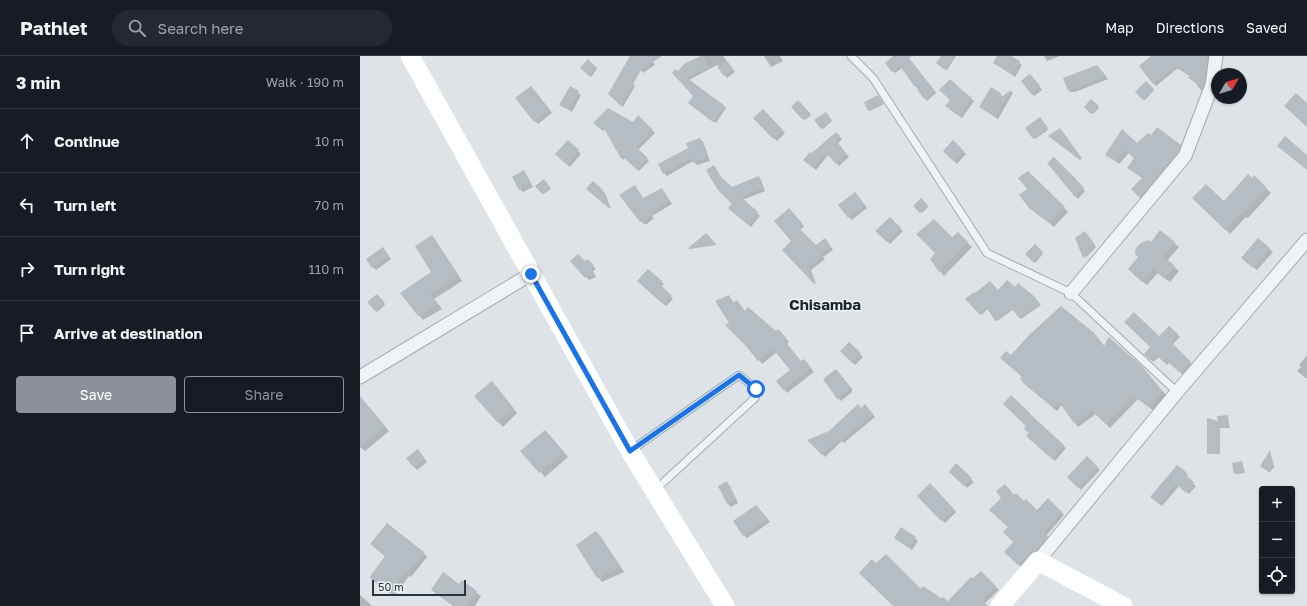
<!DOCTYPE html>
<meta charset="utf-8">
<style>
body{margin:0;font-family:"Golos Text",sans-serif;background:#242831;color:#f1f3f6}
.controls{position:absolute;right:12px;bottom:12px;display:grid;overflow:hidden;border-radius:4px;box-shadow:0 1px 3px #0004}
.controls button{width:36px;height:36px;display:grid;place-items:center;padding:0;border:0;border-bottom:1px solid #363941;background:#171b24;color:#f1f3f6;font:20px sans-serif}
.compass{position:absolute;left:851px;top:12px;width:36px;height:36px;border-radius:50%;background:#171b24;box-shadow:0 1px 3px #0004;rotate:52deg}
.scale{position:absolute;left:12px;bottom:10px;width:94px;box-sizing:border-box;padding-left:4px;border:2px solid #27333d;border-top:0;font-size:11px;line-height:14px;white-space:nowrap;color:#27333d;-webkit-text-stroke:3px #ecf1f4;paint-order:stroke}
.stop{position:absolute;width:12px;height:12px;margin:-9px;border:3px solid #1a73e8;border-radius:50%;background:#fff}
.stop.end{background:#1a73e8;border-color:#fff;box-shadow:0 1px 4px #0008}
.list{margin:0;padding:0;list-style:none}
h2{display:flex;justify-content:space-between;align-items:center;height:52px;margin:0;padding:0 16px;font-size:17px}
h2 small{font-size:13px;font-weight:400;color:#9ea1a6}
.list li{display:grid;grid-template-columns:26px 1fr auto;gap:12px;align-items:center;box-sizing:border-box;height:64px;padding:0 16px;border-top:1px solid #363941}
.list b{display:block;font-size:15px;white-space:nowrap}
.list em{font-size:13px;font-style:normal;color:#9ea1a6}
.actions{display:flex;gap:8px;padding:12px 16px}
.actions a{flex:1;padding:9px 0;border:1px solid #8c9099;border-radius:4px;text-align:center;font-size:14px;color:#8c9099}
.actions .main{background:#8c9099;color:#fff}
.icon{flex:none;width:22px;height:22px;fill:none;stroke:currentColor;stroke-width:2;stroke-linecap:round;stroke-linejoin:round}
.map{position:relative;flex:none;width:947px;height:550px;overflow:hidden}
header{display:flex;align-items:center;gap:24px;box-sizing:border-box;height:56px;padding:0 20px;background:#171b24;border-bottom:1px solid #363941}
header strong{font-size:19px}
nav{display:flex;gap:22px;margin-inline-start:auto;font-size:14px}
.search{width:280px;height:36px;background:#242831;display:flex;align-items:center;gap:10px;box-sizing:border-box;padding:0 14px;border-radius:22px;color:#9ea1a6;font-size:15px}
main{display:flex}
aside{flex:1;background:#171b24}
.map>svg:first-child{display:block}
</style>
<header>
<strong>Pathlet</strong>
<div class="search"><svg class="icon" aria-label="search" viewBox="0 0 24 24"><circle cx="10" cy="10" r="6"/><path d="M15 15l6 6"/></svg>Search here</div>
<nav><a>Map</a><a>Directions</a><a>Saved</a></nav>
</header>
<main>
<aside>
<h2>3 min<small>Walk · 190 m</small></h2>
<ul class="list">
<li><svg class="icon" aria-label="ahead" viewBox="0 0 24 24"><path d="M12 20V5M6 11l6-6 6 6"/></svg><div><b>Continue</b></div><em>10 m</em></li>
<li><svg class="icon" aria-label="left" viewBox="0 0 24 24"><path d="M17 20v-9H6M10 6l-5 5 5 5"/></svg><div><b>Turn left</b></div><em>70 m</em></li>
<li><svg class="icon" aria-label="right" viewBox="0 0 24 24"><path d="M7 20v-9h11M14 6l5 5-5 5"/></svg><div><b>Turn right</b></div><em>110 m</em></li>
<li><svg class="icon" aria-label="arrive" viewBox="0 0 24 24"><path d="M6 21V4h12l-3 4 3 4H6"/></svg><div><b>Arrive at destination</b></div></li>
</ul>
<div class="actions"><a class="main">Save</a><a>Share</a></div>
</aside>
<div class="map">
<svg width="947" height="550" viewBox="0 0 947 550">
<rect width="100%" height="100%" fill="#dde3e7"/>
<path fill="#0003" d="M269 0H289L295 9 283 17Z
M343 0H363L375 16 367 22 357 9 329 24 366 52 356 67 329 47 335 40 318 16Z
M404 0H420L423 5 411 11Z
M533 0H547L576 37 567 45 542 12 535 17 533 15Z
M582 0H596L587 14 578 8Z
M638 0H649L662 9 655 21 634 7Z
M684 0H700L687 5Z
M793 0H851L846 30 844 36 837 28 830 22 831 21 818 12 796 30 780 10Z
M228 5 237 13 231 21 221 12Z
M740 13 748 23 715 36H711L708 33Z
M262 16 275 30 263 51 249 38Z
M673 22 682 34 674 40 671 37Z
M786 26 794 34 785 44 776 36Z
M211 32 221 39 212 56 201 49Z
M174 34 192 57 178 68 175 65Z
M651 35 653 37 638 63 620 51 640 38 643 41Z
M602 36 614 45 602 62 589 53 591 44Z
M519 41 524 48 510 55 509 54Z
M731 44 739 52 733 58 725 51Z
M438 46 451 59 445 64 432 51Z
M403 54 425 77 417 85 395 62Z
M465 57 472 65 463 73 456 64Z
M278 61 295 77 278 94 289 105 279 115 265 101 263 104 261 102 245 73 243 75 235 67H273Z
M681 64 688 74 675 83 673 82Z
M476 77 482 83 478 88 489 101 479 110 469 98 456 114 444 104Z
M340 83 343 86 350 105 337 109 333 105 307 120 304 117 329 92Z
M208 85 221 98 210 111 199 101Z
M593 86 606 98 597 108 584 95Z
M777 88 820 90 824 93 784 145 772 133 783 122 768 112 775 103 769 97 759 108 746 98Z
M688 107 715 123 725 135 718 143Z
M354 110 363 124 371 132 398 121 401 124 405 135 382 144 400 160 391 171 372 155 373 148Z
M668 116 708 156 694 171 669 151Z
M166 119 173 131 163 136 160 133Z
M894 121 911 137 888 162 886 161 870 178 833 142 864 146Z
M184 125 191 133 183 138 177 130Z
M302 133 312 148 292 160 294 162 287 168H284L281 165 283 143Z
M241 134 245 137 251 153 230 135Z
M498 140 507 152 492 164 489 161Z
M561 143 568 151 562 157 555 150Z
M431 156 444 170 440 174 456 190 467 186 473 194 463 201 465 203 451 214 456 228 423 194 433 185Z
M530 162 543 175 530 188 517 175Z
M598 177 612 191 584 220 571 203Z
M726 177 736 191 725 202 717 183Z
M346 178 356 189 329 193Z
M72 180 76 185 102 225 74 243 82 253 63 264 41 237 73 216Z
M898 183 913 196 897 214 885 205Z
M791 187H814L819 191 807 205 819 215 810 226 798 217 787 229 773 218 779 201Z
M675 189 683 198 675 207 666 198Z
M25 195 31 203 16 214 13 211Z
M228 205 236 213 233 215 236 221 229 224 226 221 225 206Z
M288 214 304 228 301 231 313 243 306 250 281 228Z
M638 236 673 241 681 249 661 263 654 253 637 265 628 253 621 259 606 243 615 239Z
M17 239 25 249 17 256 9 246Z
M369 240 374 247 377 245 385 256 416 276 422 278 429 286 427 288 441 306 447 307 454 316 427 337 417 325 431 314 417 296 402 308 399 304 371 267Z
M810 271 820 281 812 289 833 309 823 319 810 306 807 309 799 301 793 306 785 298Z
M733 276 745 291 786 316 806 339 794 355 778 343 750 372 736 358 718 371 702 349 697 355 668 331 651 301Z
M489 287 503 301 495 309 481 295Z
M947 299V323L937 315 941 311 939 309Z
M479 317 492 333V336L481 345 478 342Z
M137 331 157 357 143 371 116 340Z
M0 351H9L29 375 5 395 0 391Z
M507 352 515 361 484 387 482 385 465 401 449 384 470 376 501 353Z
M867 360 870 372H860V398H850L848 397 859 367Z
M189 379 208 401 185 421 162 395Z
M670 383 703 390 706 392 695 405Z
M910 396 914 411 910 416 902 411Z
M60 397 67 406 57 414 47 402Z
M727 402 740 414 721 434 708 421Z
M882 406 885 417 876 418 875 417Z
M596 409 614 426 607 432 590 416Z
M825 416 828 419 826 421 836 430 829 438 819 430 802 450 794 444Z
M367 427 370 430 378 447 371 451 368 448Z
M570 429 596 456 585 467 559 440Z
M654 440 677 456 688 444 704 459 686 480 690 484 661 511 646 496 655 486 649 471Z
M399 453 410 466 387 482 384 479Z
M236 476 241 481 264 516 242 526 238 521Z
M535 482H555L558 485 552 494Z
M11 488 63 496 67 501 51 521 49 520 34 540 10 521 26 501Z
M621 516 639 534 624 548 626 550H535L561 535 581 543 583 541 588 546Z
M102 526 121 540 115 550H93L72 534 100 529Z
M0 539 8 546 12 550H0Z"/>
<path fill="#b5bdc3" d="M270 0H302L281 14 261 50 248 38Z
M341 0H344L349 11 327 22 365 50 353 66 328 47 333 40 312 17 315 13 318 15 324 8Z
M533 0H552L549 2 575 35 564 43 557 33 563 27 555 31 540 10 532 16 525 7Z
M581 0H595L585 14 576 7Z
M637 0H651L660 5 652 18 633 7Z
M791 0H848L844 27 841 35 835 26 828 22 830 20 815 11 793 28 779 10Z
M228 3 237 12 229 20 220 12Z
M367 5 373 13 364 20 358 12Z
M737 9 746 20 708 35 703 22Z
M670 18 680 30 671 38 661 25Z
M590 23 603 35 612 42 600 60 585 50 590 44 579 34Z
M786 25 794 33 783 44 775 36Z
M171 30 190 54 174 66 155 42Z
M210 30 219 35 209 54 199 49Z
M631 31 641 37 637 44 651 34 635 61 619 51Z
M936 37 947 47V71L924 50Z
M518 39 523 47 508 55 504 46Z
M731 43 739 50 731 58 724 51Z
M438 44 450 57 443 64 431 51Z
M248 52 273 66 278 59 293 74 276 91 288 102 277 114 262 100 261 102 243 71 240 73 233 67Z
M403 53 423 74 413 83 393 62Z
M466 56 472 64 461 73 454 64Z
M680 61 688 72 673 83 665 72Z
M797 71 821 89 818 96 780 142 771 133 782 122 767 112 774 102 765 94 755 105 745 99 762 73 777 87 788 77 791 79Z
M700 72 722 102 720 104 688 80Z
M476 76 480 80 476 85 487 98 476 108 466 97 453 112 443 104 450 96 452 97Z
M925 80 947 99V114L917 90Z
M340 82 347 102 333 107 331 102 303 118 298 108 328 92 326 87Z
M208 84 219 94 207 109 195 98Z
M593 84 604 95 593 105 583 95Z
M694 101 712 119 724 132 715 141 687 107Z
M354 109 361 121 372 131 399 120 403 132 381 141 398 156 388 169 368 152 372 148 357 133 346 114Z
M164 114 171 127 159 134 152 121Z
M668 115 705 151 689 167 669 152 659 139 667 133 658 122Z
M888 118 892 122 894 119 907 132 883 158 881 157 865 174 832 142 846 128 864 145Z
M184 123 190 131 182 138 175 130Z
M233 125 242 133 250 153 226 133Z
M275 129 283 142 302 132 310 145 290 157 292 159 284 166H280L259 139Z
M495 136 505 149 488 162 478 149Z
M561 142 568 149 560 157 553 150Z
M429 152 442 167 438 171 456 189 465 182 471 191 461 198 463 200 449 211 455 229 422 194 431 185 414 165Z
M530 161 541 172 527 186 515 175Z
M574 163 592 181 598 176 608 186 579 216 570 203 575 197 556 178Z
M800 174 815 186 803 200 815 210 805 223 793 213 782 226 768 213 778 201 775 198 776 192 781 187 788 184 791 186Z
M725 175 735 189 723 202 715 182Z
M346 177 356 188 327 193Z
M72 179 99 220 70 238 78 248 58 260 40 237 71 216 55 190Z
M898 182 910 192 893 212 881 202Z
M675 188 683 196 673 206 665 198Z
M23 191 29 200 12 212 6 203Z
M218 198 225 205 228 203 234 209 231 212 234 218 225 222 210 205Z
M288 213 302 225 300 228 312 240 303 248 277 225Z
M647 224 655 231 658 227 675 241 680 248 659 262 652 253 635 265 627 252 619 258 605 243 614 236 615 237 630 225 638 234Z
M17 238 25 247 15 255 7 246Z
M369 239 373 247 377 244 385 255 388 251 416 275 418 273 426 282 424 284 441 305 444 303 451 312 423 334 416 325 430 314 413 293 398 305 385 289 365 269 369 267 355 245Z
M701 250 733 276 744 290 749 281 782 310 802 335 789 351 773 340 746 368 732 355 714 367 698 345 693 351 663 327 660 323 662 321 640 302 646 295 651 299 669 279Z
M774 256 799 280 809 270 818 278 811 286 831 306 820 317 807 305 805 307 796 299 790 304 784 298 790 291 764 266Z
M489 286 501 297 492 307 480 295Z
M476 313 491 332 477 343 463 323Z
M132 325 153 352 138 367 114 340Z
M651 339 671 358H670L704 389 692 403 666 380 669 377 664 373 666 370 643 348Z
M0 340 25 370 0 391Z
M498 348 501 352 505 348 513 358 481 385 479 383 462 399 447 384 469 375Z
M868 359 869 371H860V398H847V362L858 365 857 360Z
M185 374 204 396 179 417 160 395Z
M58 393 65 403 53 411 46 402Z
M910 394 913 409 909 416 900 410Z
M727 400 738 411 718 432 707 421Z
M882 405 884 416 874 418 872 407Z
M596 407 612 422 604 430 589 416Z
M817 409 826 416 824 418 834 426 826 437 816 428 799 448 790 441Z
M367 425 376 444 367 448 358 430Z
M570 427 594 453 581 465 557 440Z
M645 428 654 439 656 437 664 445 666 443 677 454 688 442 702 456 684 476 688 481 676 494 673 495 672 494 658 509 644 496 653 486 643 476 648 471 629 454 641 442 636 435Z
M396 449 408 463 383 480 373 465Z
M27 467 64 496 47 518 45 516 29 537 11 523V519L25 500 10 488Z
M541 471 556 481 549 492 534 482Z
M236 475 261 511 237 522 216 489Z
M526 498 561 533 563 530 587 546 611 521 613 522 621 515 636 530 622 544 628 550H533L499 517 512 503 516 507Z
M83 516 99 528 102 524 117 535 107 550H94L71 534Z"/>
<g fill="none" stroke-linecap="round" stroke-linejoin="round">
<defs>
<path id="lane" d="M491 0 513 22 627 197 711 237 817 336
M270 395 379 319 396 333 395 342 295 434"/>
<path id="street" d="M711 237 825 100 852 29 856 0
M0 321 171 218
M678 505 817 336 947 184"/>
</defs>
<use href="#lane" stroke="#a3abb1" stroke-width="9"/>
<use href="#street" stroke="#a3abb1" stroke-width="15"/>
<use href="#lane" stroke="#f0f3f5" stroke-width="7"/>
<use href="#street" stroke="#f0f3f5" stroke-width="13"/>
<path stroke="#fff" stroke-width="19" d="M50 0 270 395 365 550
M640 550 678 505 763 550"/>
</g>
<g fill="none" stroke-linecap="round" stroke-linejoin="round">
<path stroke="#1a73e8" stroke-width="5" d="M171 218 270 395 379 319 396 333"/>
</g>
<g text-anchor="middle" stroke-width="3" stroke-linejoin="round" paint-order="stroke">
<g font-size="15" font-weight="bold" fill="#19242d" stroke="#ecf1f4">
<text x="465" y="254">Chisamba</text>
</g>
</g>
</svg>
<div class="controls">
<button>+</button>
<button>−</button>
<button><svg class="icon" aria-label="locate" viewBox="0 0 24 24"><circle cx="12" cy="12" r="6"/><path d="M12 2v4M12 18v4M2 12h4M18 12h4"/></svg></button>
</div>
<svg class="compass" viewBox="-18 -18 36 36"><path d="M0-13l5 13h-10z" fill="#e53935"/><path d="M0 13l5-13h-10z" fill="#9ea1a6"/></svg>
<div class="scale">50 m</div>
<div class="stop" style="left:396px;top:333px"></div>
<div class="stop end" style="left:171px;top:218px"></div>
</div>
</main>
